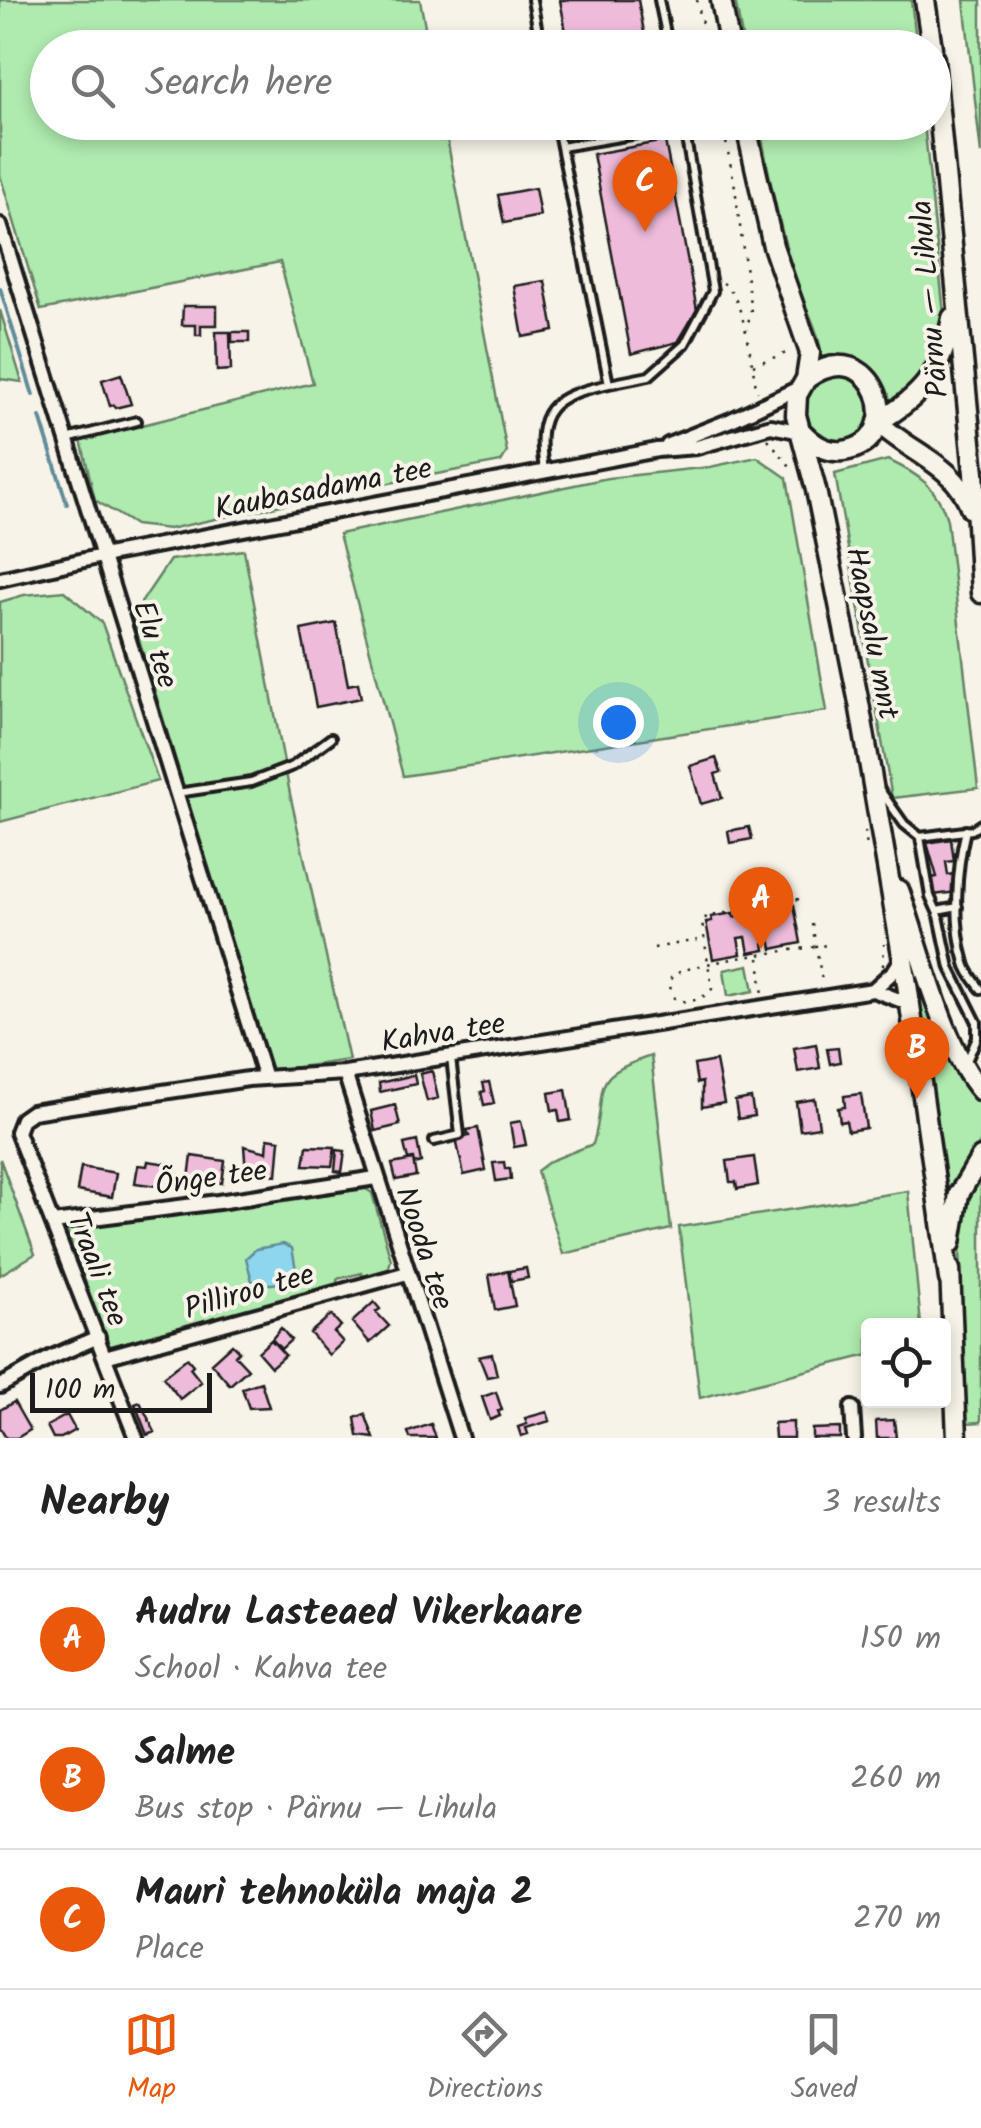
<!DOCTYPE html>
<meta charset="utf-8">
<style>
body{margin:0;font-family:Kalam,sans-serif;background:#f2f2f2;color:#222}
.controls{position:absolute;right:30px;bottom:30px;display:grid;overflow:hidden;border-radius:10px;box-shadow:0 5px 15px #0003}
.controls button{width:90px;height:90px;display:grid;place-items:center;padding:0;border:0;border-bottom:2px solid #e0e0e0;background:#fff;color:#222;font:50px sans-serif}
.scale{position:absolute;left:30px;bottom:25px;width:182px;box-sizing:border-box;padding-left:10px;border:5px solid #1c1c1c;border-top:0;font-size:28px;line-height:35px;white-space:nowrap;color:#1c1c1c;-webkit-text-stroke:8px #f7f3e8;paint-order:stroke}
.you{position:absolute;left:618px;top:722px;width:35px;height:35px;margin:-25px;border:8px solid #fff;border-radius:50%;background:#1a73e8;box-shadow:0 0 0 15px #1a73e833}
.badge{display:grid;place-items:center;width:65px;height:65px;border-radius:50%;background:#ea580c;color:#fff;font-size:32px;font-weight:700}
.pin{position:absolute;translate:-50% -82px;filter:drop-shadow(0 2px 5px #0008)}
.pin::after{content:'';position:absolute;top:52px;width:35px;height:30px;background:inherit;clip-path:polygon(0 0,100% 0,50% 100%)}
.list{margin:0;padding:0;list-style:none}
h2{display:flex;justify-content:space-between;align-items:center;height:130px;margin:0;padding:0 40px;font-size:42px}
h2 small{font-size:32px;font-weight:400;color:#767676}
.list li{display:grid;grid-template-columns:65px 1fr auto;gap:30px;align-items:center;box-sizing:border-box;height:140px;padding:0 40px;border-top:2px solid #e0e0e0}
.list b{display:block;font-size:38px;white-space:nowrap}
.list p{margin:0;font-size:32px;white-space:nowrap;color:#767676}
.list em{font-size:32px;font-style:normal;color:#767676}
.icon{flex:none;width:55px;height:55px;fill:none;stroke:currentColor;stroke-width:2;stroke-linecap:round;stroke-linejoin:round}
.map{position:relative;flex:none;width:981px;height:1438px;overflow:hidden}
.search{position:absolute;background:#fff;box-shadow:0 5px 15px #0003;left:30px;right:30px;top:30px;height:110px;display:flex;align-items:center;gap:25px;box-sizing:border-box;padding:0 35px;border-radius:55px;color:#767676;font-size:38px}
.sheet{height:550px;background:#fff}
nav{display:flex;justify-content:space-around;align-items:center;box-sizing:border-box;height:140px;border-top:2px solid #e0e0e0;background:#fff;font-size:28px;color:#767676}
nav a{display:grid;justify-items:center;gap:5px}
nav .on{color:#ea580c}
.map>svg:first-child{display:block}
</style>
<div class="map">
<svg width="981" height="1438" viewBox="0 0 981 1438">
<rect width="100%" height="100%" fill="#f7f3e8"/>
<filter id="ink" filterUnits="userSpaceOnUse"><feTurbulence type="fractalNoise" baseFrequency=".01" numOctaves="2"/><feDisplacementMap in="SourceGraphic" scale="20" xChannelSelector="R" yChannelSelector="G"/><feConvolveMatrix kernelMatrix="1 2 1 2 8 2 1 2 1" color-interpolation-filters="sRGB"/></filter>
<g filter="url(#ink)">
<path fill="#afeaaf" stroke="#668366" stroke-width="2.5" d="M0 0H420L429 47 48 48V122L444 123 507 452 501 462 342 492 169 529 135 525 95 500 81 440 313 383 280 262 41 310 0 175Z
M735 0H911L917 47H744Z
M964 0H981V154Z
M759 123H924L944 314 934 352 912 385 891 403C872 364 866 358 822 360 820 330 804 306 795 278 779 227 769 175 759 123Z
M0 310 22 382 0 379Z
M806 409a33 33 0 1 1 66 0a33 33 0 1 1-66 0Z
M757 457 787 478 827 711 403 776 339 534 608 478 710 467Z
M888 460C918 474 938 487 947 520L978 788 892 798 835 474Z
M244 550 290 794 349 1060 270 1071 132 616 170 560Z
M64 591 102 623 158 781 0 822V602L24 595Z
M912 951 947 1052 981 1106V1141L956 1180 948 1201Z
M749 965 754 991 728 996 724 970Z
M651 1056 671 1229 563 1254 537 1171 550 1161 593 1144C610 1087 584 1078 651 1056Z
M0 1159 35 1254 0 1275Z
M981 1170V1422L967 1423 959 1223 964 1203Z
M366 1189 372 1193 391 1260 388 1270 363 1280 362 1273 337 1279 338 1286 109 1347 66 1229Z
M908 1191 921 1325 868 1326V1355L700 1398 679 1227Z"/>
<path fill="#8dd6ee" stroke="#608c9a" stroke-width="2.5" d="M283 1244 292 1248 297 1275C283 1283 267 1288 252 1281L246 1258 256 1249Z"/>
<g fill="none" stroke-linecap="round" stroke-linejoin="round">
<path stroke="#608c9a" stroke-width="4" d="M0 288 33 395
M40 417 67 504"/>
</g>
<path fill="#eebbda" stroke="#1c1c1c" stroke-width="2.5" d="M560 0H638L647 48H569Z
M584 122H656L586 136Z
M665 141 697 310 678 342 631 354 593 154Z
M535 188 540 216 504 223 498 195Z
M545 281 554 331 523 337 514 286Z
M183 306H217V325H201V335H196V325H182Z
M216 332H230L231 370 217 371Z
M232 332H249V342H232Z
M121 374 131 404 115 408 114 405 110 406 102 380Z
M336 623 348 685 358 683 361 698 316 707 301 630Z
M716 758 721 772 715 774 722 798 701 804 690 766Z
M749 827 752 839 730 843 728 831Z
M951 839 954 861 946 862 948 875 954 874 957 892 933 895 931 878 937 877 927 843Z
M794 905 801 943 772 949 769 933 763 934 765 950 749 953 746 937 738 938 741 954 713 959 706 922 712 921 711 917 733 913 734 917Z
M816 1044 820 1068 798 1072 794 1048Z
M838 1048 840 1062 830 1064 827 1049Z
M716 1061 724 1103 702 1107V1082L697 1083 694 1065Z
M432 1071 438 1098 427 1101 420 1074Z
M414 1075 416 1084 380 1092 379 1083Z
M489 1082 494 1103 484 1105 481 1092 485 1091 483 1083Z
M566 1090 571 1120 560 1122 558 1110 552 1111 549 1093Z
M861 1094 866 1128 848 1131 846 1121 840 1122 838 1108 845 1107 844 1096Z
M751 1098 754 1116 738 1119 735 1101Z
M815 1099 819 1127 800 1130 796 1102Z
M395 1105 400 1125 375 1131 371 1111Z
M521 1121 526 1145 514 1147 510 1123Z
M478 1128 486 1170 464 1175 456 1139 469 1136 467 1130Z
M268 1138 280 1140 277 1175 246 1172 244 1146 267 1152Z
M417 1141 421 1162 414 1164 413 1159 408 1160 404 1144Z
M307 1146 335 1147 332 1166 304 1165Z
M337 1150 345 1151 342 1172 335 1171Z
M192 1156 225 1161 222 1183 189 1178Z
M754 1157 758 1185 737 1189 736 1182H730L727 1161Z
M413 1160 416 1176 396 1180 392 1164Z
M148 1161 168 1164 164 1187 135 1183 138 1165 147 1166Z
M504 1162 505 1169H510L511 1179 496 1181 493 1163Z
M81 1167 116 1173 112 1197 77 1191Z
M526 1268 528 1278 511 1281 509 1271Z
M508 1271 515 1306 495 1310 489 1275Z
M374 1302 380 1309 376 1312 389 1326 370 1343 352 1322Z
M331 1315 341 1326 334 1332 343 1342 329 1355 310 1333Z
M281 1328 291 1340 281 1349 272 1339Z
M271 1340 285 1355 271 1367 258 1352Z
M232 1344 239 1351 235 1355 248 1369 230 1385 211 1363Z
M492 1354 497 1375 487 1377 479 1357Z
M187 1358 193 1365 190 1368 201 1382 180 1399 163 1377Z
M261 1382 269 1407 249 1408 242 1388Z
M496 1392 502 1410 498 1411 500 1416 490 1420 482 1397Z
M14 1402 30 1430 17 1438H6L0 1428V1410Z
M140 1402 155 1432 147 1435 135 1404Z
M547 1412 550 1421 526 1428 528 1434 521 1436 518 1427 527 1424 525 1418Z
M365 1414 374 1438 358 1436 355 1418Z
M67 1415 75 1430 61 1438H53L47 1426Z
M894 1420 896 1438H877L876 1421Z
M793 1422V1438H775L774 1423Z
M431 1424 436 1438H410L408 1432Z
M840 1428V1438H812V1429Z"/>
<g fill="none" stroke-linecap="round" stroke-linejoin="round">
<defs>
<path id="service" d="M532 0 541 48
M659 0 669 48
M561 147 684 126
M609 384 649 376 685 344 713 291 683 122
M67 439 137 421
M544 470C535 409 550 397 609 384L556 122
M880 790 904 824 920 837 972 830 981 824
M177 793 251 782 293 766 331 738
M966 830C956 870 953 923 965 963 967 972 975 981 981 989
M920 837 930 896 939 916 950 968 977 1022V1038L966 1063
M937 911 958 907
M434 1141 460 1135 451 1058"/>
<path id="minor" d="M0 225 265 1078
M668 445 731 420 801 387
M0 579 102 556 657 450 697 447 771 426 802 432
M873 990 894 971 903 957
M345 1073 461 1438
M53 1223 218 1202 376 1178
M105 1357 407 1273
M0 1386 50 1358 98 1337
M852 1408 854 1438
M136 1438 17 1132 22 1119 32 1112 248 1079 345 1073 873 990 910 1004"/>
<path id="secondary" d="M721 0 730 48
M925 0 932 48
M934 59 974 473 981 593
M745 122 773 246 810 353 806 379 797 395 796 415 816 490 859 703 907 984 949 1279
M952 318C942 371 924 395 878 422 909 453 956 464 971 509
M802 432C813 444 826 453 843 451 912 442 874 328 806 379
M899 890C920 947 943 1048 981 1091
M951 1243 959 1194 981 1157
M950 1269 957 1438"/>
</defs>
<use href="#service" stroke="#1c1c1c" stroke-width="14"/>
<use href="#minor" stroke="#1c1c1c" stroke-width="20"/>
<use href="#secondary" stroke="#1c1c1c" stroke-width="25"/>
<path stroke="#1c1c1c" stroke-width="2.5" stroke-dasharray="2.5 8" stroke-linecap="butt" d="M697 0 707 48
M722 122 735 187 751 312 745 334
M723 283C744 295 752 366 757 392
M753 365 792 351
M768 439 794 471
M865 831 867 848
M799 899 707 916 702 923 712 989C703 1000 684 1006 673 997L669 983 672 976C693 961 796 950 827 945
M812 924 823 986
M654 948 703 939
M759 958 763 995
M883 966 884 944"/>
<use href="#service" stroke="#f7f3e8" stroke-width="6"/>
<use href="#minor" stroke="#f7f3e8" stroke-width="12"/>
<use href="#secondary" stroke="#f7f3e8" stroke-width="18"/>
</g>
</g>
<g text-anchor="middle" stroke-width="8" stroke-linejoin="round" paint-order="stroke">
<g font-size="30" fill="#1c1c1c" stroke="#f7f3e8">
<text transform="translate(929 299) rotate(-95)" y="10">Pärnu — Lihula</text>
<text transform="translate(323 488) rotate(-11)" y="10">Kaubasadama tee</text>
<text transform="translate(873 633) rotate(79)" y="10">Haapsalu mnt</text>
<text transform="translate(156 644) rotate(73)" y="10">Elu tee</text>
<text transform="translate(443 1032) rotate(-9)" y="10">Kahva tee</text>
<text transform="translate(211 1177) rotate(-8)" y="10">Õnge tee</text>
<text transform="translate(425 1248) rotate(72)" y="10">Nooda tee</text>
<text transform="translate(98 1269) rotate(69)" y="10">Traali tee</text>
<text transform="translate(249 1291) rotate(-16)" y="10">Pilliroo tee</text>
</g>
</g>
</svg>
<div class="controls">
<button><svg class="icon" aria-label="locate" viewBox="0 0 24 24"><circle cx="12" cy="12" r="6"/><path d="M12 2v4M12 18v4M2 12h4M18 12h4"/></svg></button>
</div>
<div class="scale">100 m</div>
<div class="you"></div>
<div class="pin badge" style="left:761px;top:949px">A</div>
<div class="pin badge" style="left:917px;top:1099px">B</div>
<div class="pin badge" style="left:645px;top:232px">C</div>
<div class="search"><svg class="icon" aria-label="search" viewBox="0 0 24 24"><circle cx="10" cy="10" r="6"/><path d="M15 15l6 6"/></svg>Search here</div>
</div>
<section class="sheet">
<h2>Nearby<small>3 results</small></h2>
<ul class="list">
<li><span class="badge">A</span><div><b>Audru Lasteaed Vikerkaare</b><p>School · Kahva tee</p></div><em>150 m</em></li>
<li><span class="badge">B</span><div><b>Salme</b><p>Bus stop · Pärnu — Lihula</p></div><em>260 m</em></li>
<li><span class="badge">C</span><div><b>Mauri tehnoküla maja 2</b><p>Place</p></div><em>270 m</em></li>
</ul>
</section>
<nav>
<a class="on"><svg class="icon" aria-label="map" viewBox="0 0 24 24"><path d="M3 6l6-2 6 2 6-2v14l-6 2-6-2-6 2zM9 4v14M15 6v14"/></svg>Map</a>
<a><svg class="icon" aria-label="directions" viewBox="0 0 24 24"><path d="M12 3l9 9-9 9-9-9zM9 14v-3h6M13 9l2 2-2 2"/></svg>Directions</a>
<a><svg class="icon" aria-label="saved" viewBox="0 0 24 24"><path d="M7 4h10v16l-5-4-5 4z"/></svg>Saved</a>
</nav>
